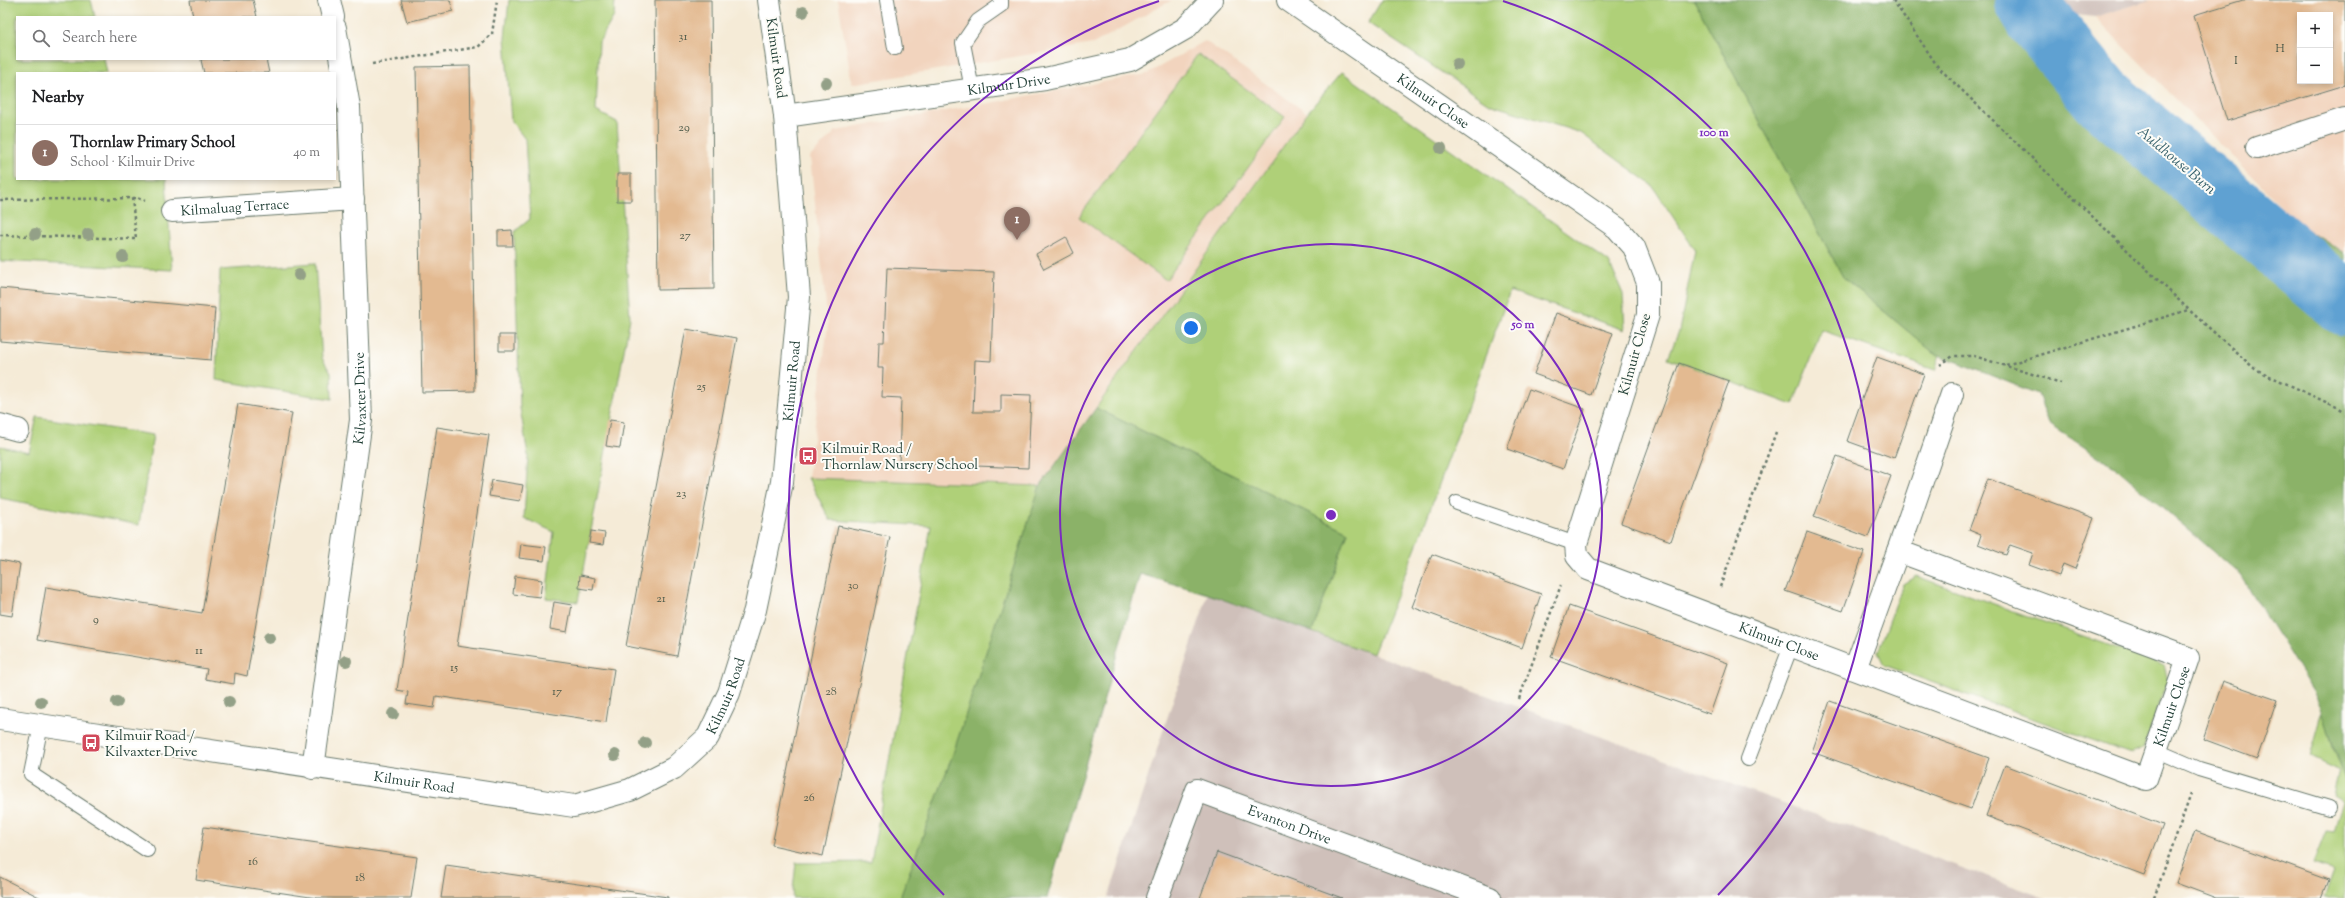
<!DOCTYPE html>
<meta charset="utf-8">
<style>
body{margin:0;font-family:"Sorts Mill Goudy",serif;background:#f6f6f6;color:#202124}
.controls{position:absolute;right:12px;top:12px;display:grid;overflow:hidden;border-radius:0px;box-shadow:0 2px 6px #0003}
.controls button{width:36px;height:36px;display:grid;place-items:center;padding:0;border:0;border-bottom:1px solid #e0e0e0;background:#fff;color:#202124;font:20px sans-serif}
.you{position:absolute;left:1191px;top:328px;width:14px;height:14px;margin:-10px;border:3px solid #fff;border-radius:50%;background:#1a73e8;box-shadow:0 0 0 6px #1a73e833}
.badge{display:grid;place-items:center;width:26px;height:26px;border-radius:50%;background:#d1495b;color:#fff;font-size:13px;font-weight:700}
.pin{position:absolute;translate:-50% -33px;filter:drop-shadow(0 1px 2px #0008)}
.pin::after{content:'';position:absolute;top:21px;width:14px;height:12px;background:inherit;clip-path:polygon(0 0,100% 0,50% 100%)}
.list{margin:0;padding:0;list-style:none}
h2{display:flex;justify-content:space-between;align-items:center;height:52px;margin:0;padding:0 16px;font-size:17px}
h2 small{font-size:13px;font-weight:400;color:#757577}
.list li{display:grid;grid-template-columns:26px 1fr auto;gap:12px;align-items:center;box-sizing:border-box;height:56px;padding:0 16px;border-top:1px solid #e0e0e0}
.list b{display:block;font-size:15px;white-space:nowrap}
.list p{margin:0;font-size:13px;white-space:nowrap;color:#757577}
.list em{font-size:13px;font-style:normal;color:#757577}
.icon{flex:none;width:22px;height:22px;fill:none;stroke:currentColor;stroke-width:2;stroke-linecap:round;stroke-linejoin:round}
.map{position:relative;flex:none;width:2345px;height:898px;overflow:hidden}
.search{position:absolute;background:#fff;box-shadow:0 2px 6px #0003;left:16px;top:16px;width:320px;height:44px;display:flex;align-items:center;gap:10px;box-sizing:border-box;padding:0 14px;border-radius:0px;color:#757577;font-size:15px}
.panel{position:absolute;background:#fff;box-shadow:0 2px 6px #0003;left:16px;top:72px;width:320px;height:108px;border-radius:0px}
.map>svg:first-child{display:block}
</style>
<div class="map">
<svg width="2345" height="898" viewBox="0 0 2345 898">
<rect width="100%" height="100%" fill="#fdfcf7"/>
<filter id="ink" filterUnits="userSpaceOnUse"><feTurbulence type="fractalNoise" baseFrequency=".025" numOctaves="2"/><feDisplacementMap in="SourceGraphic" scale="8" xChannelSelector="R" yChannelSelector="G"/><feConvolveMatrix kernelMatrix="1 2 1 2 8 2 1 2 1" color-interpolation-filters="sRGB"/></filter>
<filter id="wash" filterUnits="userSpaceOnUse"><feTurbulence type="fractalNoise" baseFrequency=".012" numOctaves="4" result="noise"/><feDisplacementMap in="SourceGraphic" scale="16" xChannelSelector="R" yChannelSelector="G"/><feGaussianBlur stdDeviation="0.9" result="paint"/><feColorMatrix in="noise" values="0 0 0 0 0 0 0 0 0 0 0 0 0 0 0 0 0 1.4 0 .05"/><feComposite in="paint" operator="in"/></filter>
<g filter="url(#wash)">
<rect width="100%" height="100%" fill="#f5ebd7"/>
<path fill="#f2d4be" fill-rule="evenodd" d="M838 0H1172L1093 44 852 84Z
M2150 0H2345V275L2285 210 2095 17ZM2300 15H2330V81H2300Z
M1205 41 1307 113 1040 486 808 478 828 324 810 157 836 131 1147 74Z"/>
<path fill="#cfc0ba" d="M2034 0H2150L2095 17 2040 11Z
M1208 594 2045 898H1108Z"/>
<path fill="#afd078" stroke="#678656" d="M0 0H91L95 17H17V59H104L107 73H17V179H166L172 270 0 261Z
M509 0H615L614 16 599 42 596 111 617 122 630 318 578 602 546 598 554 532 524 518 528 455 520 408 514 232 530 219 525 139 511 121 505 37Z
M1382 0H1694L1843 277 1934 353 1940 355 1935 370 1821 330 1793 405 1668 358 1679 331 1695 250 1651 184 1581 133 1489 104 1368 23Z
M1198 54 1285 117 1166 280 1079 217Z
M1342 72 1609 262 1623 294 1625 330 1510 291 1421 534 1373 654 1312 632 1348 532 1096 408 1307 113Z
M315 263 322 358 331 373 332 399 216 380 220 270Z
M37 417 153 435 139 525 0 498V446L29 452Z
M808 478 1040 486 953 754 900 898H792L796 863 871 862 931 526 830 520Z
M1916 576 2164 665 2168 681 2143 749 2131 754 1884 665 1878 652 1903 584Z
M2323 711 2335 755 2345 780V898H2324L2334 871 2313 864 2326 831 2334 832 2343 801 2333 795 2339 771 2310 757Z"/>
<path fill="#8bb268" stroke="#55784e" d="M1694 0H2034L2040 11 2277 210 2345 254V780C2333 752 2328 722 2315 695L2241 575 2119 470 2049 424 2038 394 1934 353 1843 277Z
M1096 408 1348 532 1312 632 1208 594 1140 574 1047 898H900L953 754 1040 486Z"/>
<g fill="none" stroke-linecap="round" stroke-linejoin="round">
<path stroke="#5ea1d2" stroke-width="65" d="M2027 0 2038 19 2102 97 2345 303"/>
</g>
<g id="blocks">
<path fill="#e3ba91" fill-rule="evenodd" d="M190 0H253L257 17H193Z
M401 0H450L453 11 407 22Z
M655 0H711L714 289 658 290Z
M2243 0H2345V85L2227 121 2194 15ZM2300 15H2330V81H2300Z
M204 59H266L269 73H204L201 60Z
M470 66 475 391 422 392 416 67Z
M617 174H631V201H617Z
M512 230 513 246H498V231Z
M1066 237 1074 253 1044 269 1036 254Z
M887 268 994 272 991 361 975 360 973 412H1001V394L1031 395 1028 468 899 463 901 398 882 397 883 368H878L879 342H884Z
M0 288 215 308 211 360 0 341Z
M1556 313 1613 333 1591 395 1534 374Z
M686 329 737 338 677 656 626 646Z
M499 335H515V351H499Z
M1877 357 1924 374 1894 458 1847 441Z
M1679 363 1729 381 1671 541 1621 523Z
M1529 389 1585 409 1563 469 1507 449Z
M238 404 292 413 247 676 235 673 234 684 205 679 207 669 37 640 46 587 202 613Z
M610 420 624 422 620 448 606 446Z
M437 427 489 435 457 646 614 669 606 722 436 696 434 708 406 704 408 692 397 690Z
M1837 456 1891 476 1868 537 1814 517Z
M1988 479 2094 518 2075 569 2063 564 2059 576 2029 565 2033 553 2010 545 2006 555 1978 544 1981 535 1969 530Z
M492 480 523 485 520 501 489 496Z
M838 526 890 537 823 856 772 845Z
M591 531 605 533 603 545 589 543Z
M1807 532 1864 552 1843 611 1785 591Z
M521 544 546 547 544 561 519 558Z
M1432 554 1541 594 1522 648 1412 607Z
M0 560 20 564 12 616 0 614Z
M580 575 595 578 593 590 579 588Z
M515 576 542 580 540 597 513 594Z
M554 602 572 605 567 632 550 629Z
M1569 606 1728 663 1710 714 1551 657Z
M2223 681 2277 700 2257 759 2203 739Z
M1830 701 1989 758 1971 809 1812 752Z
M2005 765 2163 825 2144 875 1986 816Z
M204 827 417 857 411 898H317L196 880Z
M2195 831 2328 880 2321 898H2216L2176 883Z
M1217 852 1342 898H1200Z
M446 865 668 897V898H441Z
M0 877 41 898H0Z"/>
</g>
</g>
<g filter="url(#ink)">
<use href="#blocks" fill-opacity="0" stroke="#6a7a6d" stroke-width="1"/>
<g fill="none" stroke-linecap="round" stroke-linejoin="round">
<defs>
<path id="service" d="M887 0 895 48
M972 89 963 43 978 21 1001 5V0
M1457 503 1576 544
M41 725 31 774 147 850
M2157 751 2199 769 2329 808
M1748 759 1791 646"/>
<g id="minor">
<path d="M329 0 333 17"/>
<path id="s1" d="M1288 0 1617 228 1634 247 1648 283V315L1576 544 1577 556 1588 569 2146 779 2188 658 1898 551 1855 669"/>
<path id="s2" d="M785 116 1045 79 1130 60 1186 28 1212 0"/>
<path d="M2257 148 2345 119"/>
<path id="s3" d="M172 211 353 199"/>
<path d="M0 425 18 430"/>
<path d="M1898 551 1952 394"/>
<path id="s4" d="M0 719 574 806 630 790 674 768 708 737 729 693 755 610 782 482 799 297 785 116 769 0"/>
<path id="s5" d="M313 768 361 420 349 107 335 28"/>
<path id="s6" d="M1157 898 1197 790 1490 898"/>
</g>
</defs>
<use href="#service" stroke="#6a7a6d" stroke-width="16"/>
<use href="#minor" stroke="#6a7a6d" stroke-width="24"/>
<path stroke="#6a7a6d" stroke-width="2.5" stroke-dasharray="3 3" stroke-linecap="butt" d="M1893 0 1938 67 2189 310 2255 369 2345 411
M372 64 478 47 492 34 497 0
M0 200 137 198 145 201
M0 235 136 239 132 198
M1940 365 1953 356H1974L2061 383
M2006 365 2188 310
M1720 587 1776 432
M1519 699 1561 585
M2154 898 2191 794"/>
<use href="#service" stroke="#fff" stroke-width="14"/>
<use href="#minor" stroke="#fff" stroke-width="22"/>
</g>
<g fill="#93a087">
<circle cx="803" cy="12" r="6"/>
<circle cx="1457" cy="64" r="6"/>
<circle cx="826" cy="83" r="6"/>
<circle cx="1441" cy="148" r="6"/>
<circle cx="35" cy="234" r="6"/>
<circle cx="88" cy="234" r="6"/>
<circle cx="123" cy="257" r="6"/>
<circle cx="299" cy="275" r="6"/>
<circle cx="269" cy="638" r="6"/>
<circle cx="346" cy="661" r="6"/>
<circle cx="41" cy="702" r="6"/>
<circle cx="117" cy="702" r="6"/>
<circle cx="229" cy="702" r="6"/>
<circle cx="393" cy="714" r="6"/>
<circle cx="645" cy="743" r="6"/>
<circle cx="615" cy="755" r="6"/>
</g>
</g>
<g fill="none" stroke="#7b2cbf" stroke-width="2">
<circle cx="1331" cy="515" r="271"/>
<path d="M944 895A542 542 0 0 1 1159 1M1503 1A542 542 0 0 1 1718 895"/>
</g>
<defs>
<symbol id="bus-square" viewBox="-11 -11 22 22"><rect x="-9" y="-9" width="18" height="18" rx="4" fill="#d1495b" stroke="#fdfcf7"/><path d="M-5-6H5V4H4V6H2V4H-2V6H-4V4H-5ZM-3.5-4V0h7V-4ZM-3.5 1.2v1.5H-2V1.2ZM2 1.2v1.5H3.5V1.2Z" fill="#fff"/></symbol>
</defs>
<g fill-rule="evenodd">
<use href="#bus-square" x="797" y="445" width="22" height="22"/>
<use href="#bus-square" x="80" y="732" width="22" height="22"/>
</g>
<g text-anchor="middle" stroke-width="4" stroke-linejoin="round" paint-order="stroke">
<g font-size="12" fill="#505c4b">
<text x="683" y="40">31</text>
<text x="2280" y="52">H</text>
<text x="2236" y="64">I</text>
<text x="684" y="131">29</text>
<text x="685" y="239">27</text>
<text x="701" y="390">25</text>
<text x="681" y="497">23</text>
<text x="853" y="589">30</text>
<text x="661" y="602">21</text>
<text x="96" y="623">9</text>
<text x="199" y="654">11</text>
<text x="454" y="671">15</text>
<text x="557" y="695">17</text>
<text x="831" y="695">28</text>
<text x="809" y="801">26</text>
<text x="253" y="865">16</text>
<text x="360" y="881">18</text>
</g>
<g font-size="14" fill="#1f3d34" stroke="#fdfcf7">
<text transform="translate(777 58) rotate(82)" y="5">Kilmuir Road</text>
<text dy="5" stroke="none"><textPath href="#s2" startOffset="226">Kilmuir Drive</textPath></text>
<text dy="5" stroke="none"><textPath href="#s1" startOffset="177">Kilmuir Close</textPath></text>
<text dy="5" stroke="none"><textPath href="#s3" startOffset="63">Kilmaluag Terrace</textPath></text>
<text transform="translate(1634 354) rotate(-74)" y="5">Kilmuir Close</text>
<text dy="5" stroke="none"><textPath href="#s4" startOffset="1102">Kilmuir Road</textPath></text>
<text dy="5" stroke="none"><textPath href="#s5" startOffset="373">Kilvaxter Drive</textPath></text>
<text dy="5" stroke="none"><textPath href="#s1" startOffset="970">Kilmuir Close</textPath></text>
<text dy="5" stroke="none"><textPath href="#s4" startOffset="779">Kilmuir Road</textPath></text>
<text dy="5" stroke="none"><textPath href="#s1" startOffset="1439">Kilmuir Close</textPath></text>
<text dy="5" stroke="none"><textPath href="#s4" startOffset="419">Kilmuir Road</textPath></text>
<text dy="5" stroke="none"><textPath href="#s6" startOffset="214">Evanton Drive</textPath></text>
</g>
<g font-size="14" fill="#1f3d34" stroke="#fdfcf7" text-anchor="start">
<text x="822" y="453">Kilmuir Road /<tspan x="822" dy="16">Thornlaw Nursery School</tspan></text>
<text x="105" y="740">Kilmuir Road /<tspan x="105" dy="16">Kilvaxter Drive</tspan></text>
</g>
<g font-size="15" font-style="italic" fill="#35606b" stroke="#fdfcf7">
<text transform="translate(2177 160) rotate(40)" y="5">Auldhouse Burn</text>
</g>
</g>
<circle cx="1331" cy="515" r="6" fill="#7b2cbf" stroke="#fdfcf7" stroke-width="2"/>
<g font-size="12" text-anchor="middle" font-weight="bold" fill="#7b2cbf" stroke="#fdfcf7" stroke-width="4" stroke-linejoin="round" paint-order="stroke">
<text x="1714" y="136">100 m</text>
<text x="1523" y="328">50 m</text>
</g>
</svg>
<div class="controls">
<button>+</button>
<button>−</button>
</div>
<div class="you"></div>
<div class="pin badge" style="left:1017px;top:240px;background:#8d6e63">1</div>
<div class="search"><svg class="icon" aria-label="search" viewBox="0 0 24 24"><circle cx="10" cy="10" r="6"/><path d="M15 15l6 6"/></svg>Search here</div>
<section class="panel">
<h2>Nearby<small></small></h2>
<ul class="list">
<li><span class="badge" style="background:#8d6e63">1</span><div><b>Thornlaw Primary School</b><p>School · Kilmuir Drive</p></div><em>40 m</em></li>
</ul>
</section>
</div>
